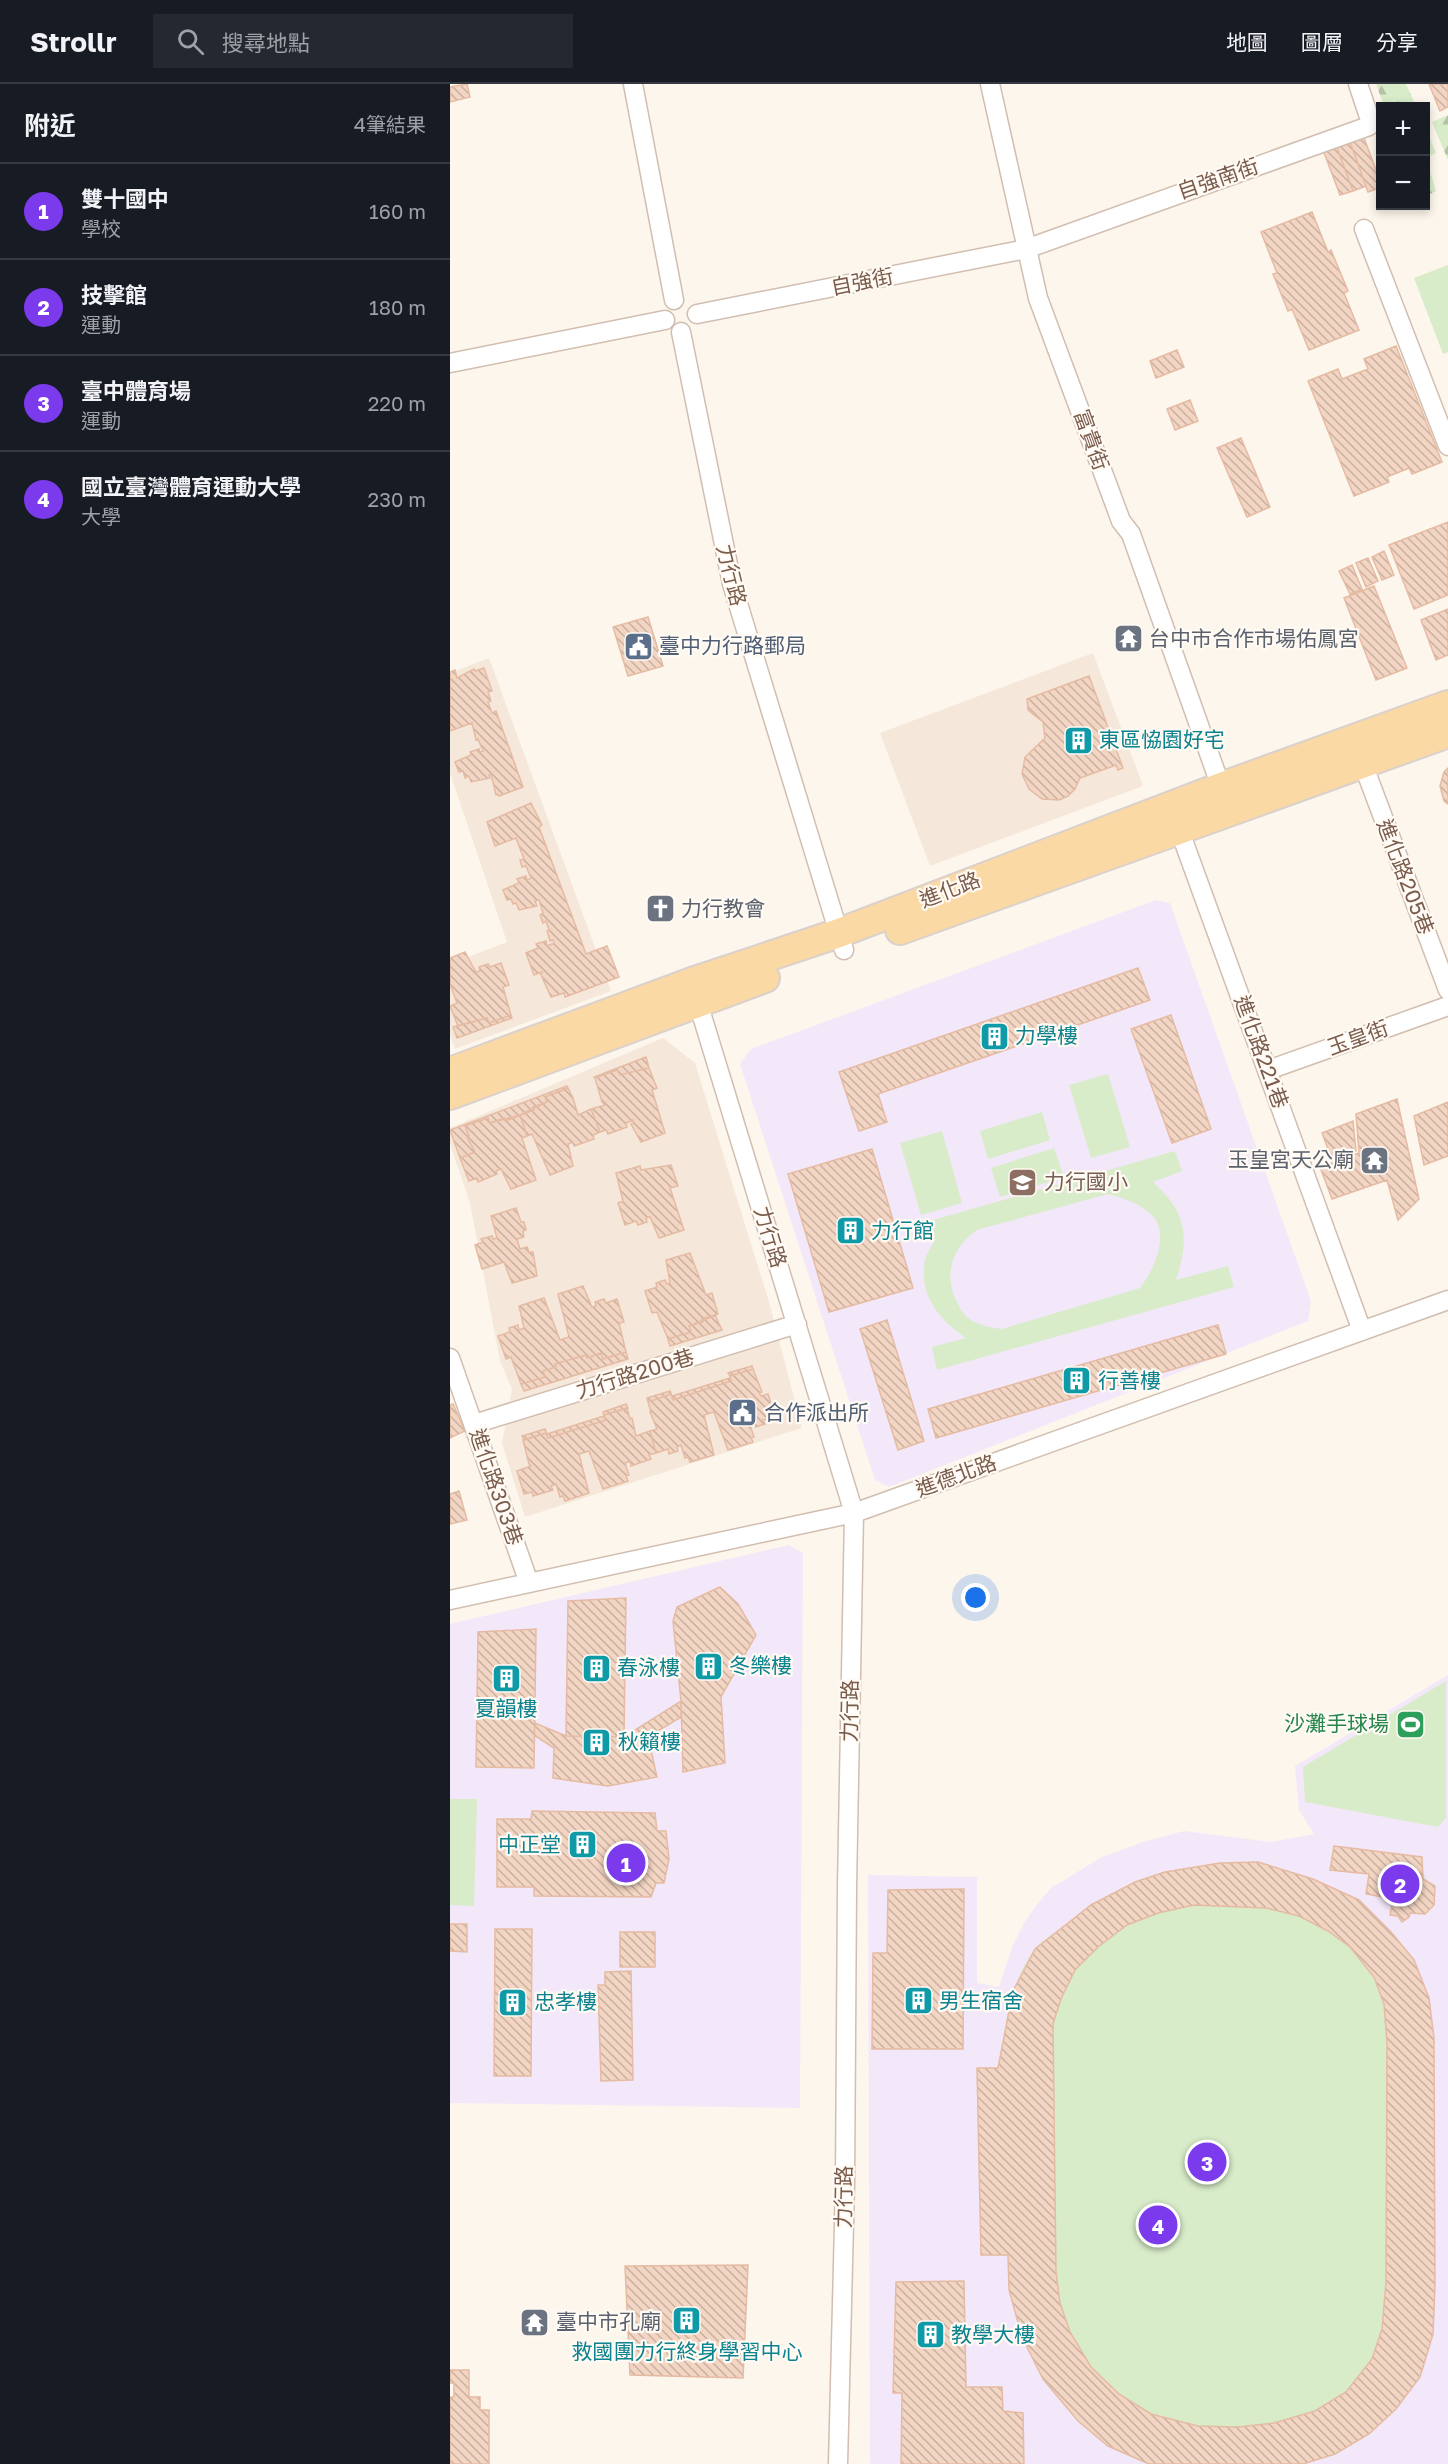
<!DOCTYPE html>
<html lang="zh-TW">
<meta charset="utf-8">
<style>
body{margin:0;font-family:"Golos Text","Noto Sans TC",sans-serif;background:#242831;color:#f1f3f6}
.controls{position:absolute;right:18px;top:18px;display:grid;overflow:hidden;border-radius:0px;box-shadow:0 3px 9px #0003}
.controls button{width:54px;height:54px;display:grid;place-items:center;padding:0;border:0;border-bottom:2px solid #363941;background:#171b24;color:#f1f3f6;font:30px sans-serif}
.you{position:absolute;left:526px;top:1514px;width:21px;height:21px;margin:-15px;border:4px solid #fff;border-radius:50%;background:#1a73e8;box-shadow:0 0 0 9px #1a73e833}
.badge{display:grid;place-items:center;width:39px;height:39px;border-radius:50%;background:#7c3aed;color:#fff;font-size:20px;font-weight:700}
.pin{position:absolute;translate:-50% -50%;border:3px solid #fff;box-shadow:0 2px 6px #0006}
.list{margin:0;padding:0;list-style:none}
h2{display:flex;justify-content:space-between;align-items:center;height:78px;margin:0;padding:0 24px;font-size:26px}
h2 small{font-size:20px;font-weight:400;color:#9ea1a6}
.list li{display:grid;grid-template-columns:39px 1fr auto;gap:18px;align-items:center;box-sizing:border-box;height:96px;padding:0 24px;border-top:2px solid #363941}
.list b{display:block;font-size:22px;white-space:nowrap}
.list p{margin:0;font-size:20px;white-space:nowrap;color:#9ea1a6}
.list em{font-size:20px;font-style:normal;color:#9ea1a6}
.icon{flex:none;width:33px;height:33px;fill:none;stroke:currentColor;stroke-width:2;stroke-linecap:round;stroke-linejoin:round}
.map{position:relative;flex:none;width:998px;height:2380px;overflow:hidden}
header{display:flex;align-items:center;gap:36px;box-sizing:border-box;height:84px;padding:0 30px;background:#171b24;border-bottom:2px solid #363941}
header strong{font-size:28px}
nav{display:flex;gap:33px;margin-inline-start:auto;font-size:21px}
.search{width:420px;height:54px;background:#242831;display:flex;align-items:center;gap:15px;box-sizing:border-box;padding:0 21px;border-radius:0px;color:#9ea1a6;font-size:22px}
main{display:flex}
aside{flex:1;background:#171b24}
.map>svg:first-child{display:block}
</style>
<header>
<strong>Strollr</strong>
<div class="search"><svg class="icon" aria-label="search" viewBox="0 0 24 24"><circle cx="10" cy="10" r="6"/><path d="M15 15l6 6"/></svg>搜尋地點</div>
<nav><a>地圖</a><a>圖層</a><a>分享</a></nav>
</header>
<main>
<aside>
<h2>附近<small>4筆結果</small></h2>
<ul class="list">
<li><span class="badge">1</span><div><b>雙十國中</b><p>學校</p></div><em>160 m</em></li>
<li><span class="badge">2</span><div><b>技擊館</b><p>運動</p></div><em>180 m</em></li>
<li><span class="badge">3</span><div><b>臺中體育場</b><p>運動</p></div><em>220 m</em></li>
<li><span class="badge">4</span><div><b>國立臺灣體育運動大學</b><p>大學</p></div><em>230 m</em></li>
</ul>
</aside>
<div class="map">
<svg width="998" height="2380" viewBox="0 0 998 2380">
<defs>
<pattern id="forest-firs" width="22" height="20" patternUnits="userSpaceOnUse" patternTransform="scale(1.5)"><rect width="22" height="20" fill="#d8ecc9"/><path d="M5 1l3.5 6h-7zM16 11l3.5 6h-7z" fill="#b4c2a5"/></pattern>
<pattern id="building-back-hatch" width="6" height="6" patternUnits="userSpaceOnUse" patternTransform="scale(1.5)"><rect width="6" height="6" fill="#f3d5c3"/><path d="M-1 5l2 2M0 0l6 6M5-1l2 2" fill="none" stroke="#cab0a1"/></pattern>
</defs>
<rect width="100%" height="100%" fill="#fdf6ec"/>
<path fill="#f5e8da" d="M643 569 693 702 480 782 430 649Z
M39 574 161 907 5 965 0 951V880L57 858 0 689V589Z
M213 954 245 979 319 1218 352 1344 75 1433 52 1359 62 1305 50 1277 20 1119 0 1060V1044Z"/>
<path fill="#f3e8fa" d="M706 816 720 819 861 1217 858 1237 439 1403 425 1396 290 980 301 965Z
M339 1461 353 1469 350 2024 0 2019V1540Z
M998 1591V2380H420L418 1791 527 1793V1899L549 1903 563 1861 574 1839 585 1823 601 1804 652 1773 693 1758 734 1747 821 1758 864 1750 849 1726 845 1682Z"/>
<path fill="#d8ecc9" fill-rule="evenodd" d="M998 181V268L993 270 964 194Z
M658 990 680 1063 641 1074 619 1001Z
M592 1028 600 1056 538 1075 530 1047Z
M492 1047 512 1119 471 1131 450 1059Z
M604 1064 614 1093 550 1113 541 1084Z
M725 1067 732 1087 703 1098C737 1129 740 1153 726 1196L778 1182 784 1203 487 1286 482 1263 516 1254C489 1236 468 1210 475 1176 477 1169 482 1161 486 1155L478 1157 473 1139ZM658 1110C673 1114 689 1119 701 1130 721 1149 704 1186 690 1204L552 1245C542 1244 531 1242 521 1236 513 1231 509 1223 505 1214 494 1187 503 1163 527 1146Z
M996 1597V1734L988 1743 855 1718 853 1683Z
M0 1715H27L24 1822 0 1821Z
M808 1778C841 1788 876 1798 907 1815 915 1820 923 1830 930 1837 970 1876 978 1900 984 1954L985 2201 983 2250 970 2293 946 2325 919 2350 885 2370 853 2380H699L658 2362 628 2337 593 2294 572 2253 559 2206 558 2172 531 2171 527 1984H548C555 1943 559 1901 584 1866 591 1856 606 1849 616 1841 679 1792 730 1781 808 1778Z"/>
<path fill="url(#forest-firs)" d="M926 0H956L966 22H934Z
M998 31V76L982 38Z
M976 45 986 69 976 74 986 107 976 112Z"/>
<path fill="url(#building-back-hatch)" stroke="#e6bba3" stroke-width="1.5" fill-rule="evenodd" d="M17 0 20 13 0 18V3Z
M979 0H998V23L990 27Z
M913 51 930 97V104L918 108 899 55Z
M899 55 916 102 903 107 886 61Z
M886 61 903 107 890 111 873 66Z
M862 128 878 168 881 166 898 207 894 209 909 246 859 266 842 225 838 227 823 190 827 189 811 148Z
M946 262 992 378 962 390 959 384 937 393 939 398 904 412 858 297 888 285 892 295 918 285 914 275Z
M727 266 734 283 706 294 700 277Z
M740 316 748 337 725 346 717 325Z
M791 354 820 423 797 433 767 364Z
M998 438V511L964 525 939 461Z
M934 467 944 491 932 496 922 473Z
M918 474 928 497 916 503 906 479Z
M902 481 912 505 900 510 889 487Z
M924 502 957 584 926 596 894 514Z
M998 525V571L986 576 971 536Z
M198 533 213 582 178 592 163 543Z
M34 584 42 607 38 608 41 617 38 618 42 629 46 627 73 703 49 712 48 710 46 711 41 690 39 691 40 694 21 698 19 692 15 694 13 687 9 688 5 678 21 671 20 668 29 665 30 668 33 667 28 655 26 656 22 639 0 647V588L5 586 7 594 24 585 25 587Z
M639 592 673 684 668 686 666 681 630 694 625 705 618 712 609 716 592 715 579 705 572 690 575 673 595 654 593 638 578 626 577 615Z
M998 684V720L994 717 990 702 994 688Z
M81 719 92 741 89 743 136 870 157 862 169 893 115 913 114 909 101 913 91 891 92 888 84 891 76 869 88 864 86 860 96 857 97 862 104 859 103 856 100 857 97 847 99 846 96 837 93 839 90 831 93 829 89 816 85 817 87 822 69 826 66 819 63 820 61 815 57 816 53 806 69 799 67 795 76 792 77 796 81 794 76 782 72 783 70 776 74 775 66 754 45 762 37 738Z
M15 868 26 888 30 887 29 883 38 880 40 883 51 879 59 901 53 903 61 931 39 939 37 934 8 942 0 922 7 919 0 900V874Z
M688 884 700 916 428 1010 437 1038 409 1047 389 988Z
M61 931 62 934 7 954 3 943 37 934 39 939Z
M721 931 761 1045 722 1059 681 945Z
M196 973 199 984 170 991 167 986 145 994 144 993Z
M199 984 207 1004 202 1006 215 1049 191 1058 181 1040 184 1039 183 1036 176 1039 177 1043 158 1050 156 1046 150 1048 141 1025 155 1021 152 1018 145 994 167 986 170 991Z
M117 1002 118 1004 95 1013 97 1018 83 1023 84 1026 55 1037 54 1034 40 1039 38 1034 15 1042 19 1052 17 1053 25 1068 10 1074 0 1046Z
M118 1004 123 1014 128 1031 141 1025 150 1048 143 1051 144 1055 124 1062 123 1058 118 1060 123 1082 100 1091 82 1050 77 1052 70 1031 97 1018 95 1013Z
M947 1015 969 1115 948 1136 937 1096 882 1115 870 1083 909 1069 906 1030Z
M998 1018V1072L974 1081 964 1032Z
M70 1031 77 1052 72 1054 86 1096 61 1105 51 1085 46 1087 47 1090 28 1098 27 1094 19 1097 10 1074 25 1068 17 1053 19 1052 15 1042 38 1034 40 1039Z
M903 1037 906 1067 882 1076 872 1049Z
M422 1065 463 1204 379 1228 338 1090Z
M221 1081 228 1102 220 1104 234 1146 209 1154 200 1133 196 1134 197 1138 188 1141 186 1137 175 1141 168 1119 173 1117 166 1089 190 1082 191 1086Z
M66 1124 71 1138H74L76 1146 73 1147 74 1153 67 1155 70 1165 77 1163 79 1168H83L87 1192 62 1199 54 1178 32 1185 25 1161 33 1158 31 1155 42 1152 43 1155 47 1154 41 1132Z
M240 1169 256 1211 262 1209 268 1230 239 1242 241 1248 218 1255 207 1228 202 1229 195 1207 207 1203 206 1199 215 1196 217 1200 220 1199 216 1176Z
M133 1202 142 1223 146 1222 145 1218 154 1215 156 1219 167 1215 174 1238 169 1239 176 1268 153 1275 151 1269 137 1274 136 1271 105 1280 106 1283 93 1287 95 1293 71 1300 61 1273 56 1275 48 1252 60 1248 59 1244 68 1241 69 1246 74 1244 69 1222 94 1214 110 1256 119 1253 108 1210Z
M265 1231 272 1246 220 1262 218 1255 241 1248 239 1242 253 1238 252 1235Z
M437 1236 474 1357 448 1366 410 1245Z
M768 1241 776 1270 486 1354 478 1325Z
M176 1268 178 1275 74 1307 71 1300 95 1293 93 1287 106 1283 105 1280 136 1271 137 1274 151 1269 153 1275Z
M302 1282 303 1285 280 1292 278 1289Z
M303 1285 312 1308 309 1309 311 1312 318 1310 325 1333 313 1336 315 1340 306 1343 305 1339 300 1341 304 1353 301 1354 303 1358 278 1366 264 1328 254 1331 264 1371 240 1378 238 1373 235 1374 231 1361 227 1363 228 1367 219 1370 218 1365 206 1369 200 1347 207 1345 200 1328H201L198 1318 221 1310 223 1316 281 1297 280 1292Z
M280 1294 281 1297 223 1316 221 1310 198 1318 197 1314 220 1307 222 1312Z
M3 1320 15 1347 0 1354V1321Z
M176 1320 178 1324 154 1331 153 1328Z
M177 1324 180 1335 182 1334 186 1352 200 1347 206 1369 199 1371 201 1375 181 1382 180 1377 175 1379 179 1391 176 1392 178 1397 153 1405 139 1367 129 1370 139 1409 115 1417 113 1412 110 1413 106 1400 101 1402 103 1406 83 1412 82 1408 74 1410 67 1387 81 1382 79 1380 73 1356 96 1349 98 1354 156 1336 154 1331Z
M154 1332 156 1336 98 1354 96 1349 74 1356 72 1352 95 1345 97 1350Z
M9 1407 17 1436 0 1440V1410Z
M270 1503 288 1520 306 1551 271 1613 275 1679 233 1688 231 1617 223 1537 227 1523Z
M176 1514 174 1653 116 1652 118 1517Z
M86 1545 84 1684 26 1683 28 1548Z
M231 1617V1633L198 1653 207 1693 158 1702 103 1694 104 1664 84 1651 85 1639 116 1652 174 1653Z
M82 1727 205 1729 207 1747H216L219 1775 214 1799H206L201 1813 84 1812V1803H47V1735H81Z
M884 1762 972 1773 973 1795 985 1802 984 1821 975 1830 960 1829 959 1833 952 1838 948 1832 940 1831 943 1815 916 1810 919 1790 880 1786Z
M808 1778 863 1795 909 1816 941 1848 964 1876 979 1914 984 1954 985 2201 983 2250 970 2293 946 2325 919 2350 885 2370 853 2380H699L658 2362 628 2337 593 2295 572 2253 559 2206 558 2171H531L527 1984H548L563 1907 585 1865 641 1821 685 1798 715 1788 770 1779ZM744 1821 816 1824 849 1832 878 1847 900 1863 924 1893 934 1920 937 1959 936 2198 932 2245 922 2275 896 2308 865 2327 824 2339 788 2343 748 2342 701 2330 669 2310 641 2283 620 2248 610 2219 606 2188 603 1940 611 1915 625 1886 648 1863 677 1841 708 1829Z
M514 1805 513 1965H422L423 1869H437L438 1806Z
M0 1840H17V1868L0 1867Z
M45 1845H82L81 1992H44Z
M170 1848H205V1883H170Z
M181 1887 183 1996 151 1997 148 1901H155V1888Z
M298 2181 293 2294 180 2291 175 2182Z
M514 2197 516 2303H552L553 2327 573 2329 574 2380H451L452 2309H443L446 2198Z
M0 2286H19V2313H30V2326H39V2380H0V2313H4V2299H0Z"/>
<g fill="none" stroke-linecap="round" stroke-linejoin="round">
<defs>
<path id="minor" d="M183 0 224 216
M540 0 588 214 671 437 681 450 771 703 764 710
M914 145 998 362
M247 230 576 165 919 42 921 39 908 0
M231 248 282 500 394 866
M0 279 215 236
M913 680 998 906
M736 738 729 745 912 1247
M245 909 404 1429 397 1803 395 2100 388 2380
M818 986 998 922
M0 1274 79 1499
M24 1340 347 1240
M0 1516 404 1429 998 1216"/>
<path id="primary" d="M450 846 998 649
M0 988 242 898 389 849 771 703 998 621
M0 1011 315 894"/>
</defs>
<use href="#minor" stroke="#d1beb0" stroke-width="21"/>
<use href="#primary" stroke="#dad1cd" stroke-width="32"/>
<use href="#minor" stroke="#fff" stroke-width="18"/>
<use href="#primary" stroke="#fbd9a5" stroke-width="28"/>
</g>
<defs>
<symbol id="temple-square" viewBox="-11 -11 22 22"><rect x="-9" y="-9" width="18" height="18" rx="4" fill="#6b7280" stroke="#fffaf3"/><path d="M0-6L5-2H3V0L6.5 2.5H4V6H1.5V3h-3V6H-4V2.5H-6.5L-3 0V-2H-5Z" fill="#fff"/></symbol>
<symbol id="civic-square" viewBox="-11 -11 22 22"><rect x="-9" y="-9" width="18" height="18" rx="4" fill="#5c6f8a" stroke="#fffaf3"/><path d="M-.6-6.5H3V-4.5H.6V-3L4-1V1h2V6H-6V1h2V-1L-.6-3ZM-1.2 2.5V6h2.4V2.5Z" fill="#fff"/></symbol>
<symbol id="building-square" viewBox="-11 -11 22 22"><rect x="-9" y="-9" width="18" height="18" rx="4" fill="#0f9aa8" stroke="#fffaf3"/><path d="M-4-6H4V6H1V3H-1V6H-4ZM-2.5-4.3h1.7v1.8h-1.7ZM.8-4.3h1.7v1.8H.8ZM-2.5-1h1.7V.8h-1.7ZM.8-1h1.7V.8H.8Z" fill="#fff"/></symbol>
<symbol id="church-square" viewBox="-11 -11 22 22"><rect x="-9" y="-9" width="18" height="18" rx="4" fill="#6b7280" stroke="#fffaf3"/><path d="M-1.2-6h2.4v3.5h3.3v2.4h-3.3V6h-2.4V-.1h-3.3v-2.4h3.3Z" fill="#fff"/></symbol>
<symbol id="school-square" viewBox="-11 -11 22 22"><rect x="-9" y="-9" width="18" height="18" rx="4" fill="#8d6e63" stroke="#fffaf3"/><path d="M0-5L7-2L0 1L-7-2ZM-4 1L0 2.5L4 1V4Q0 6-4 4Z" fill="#fff"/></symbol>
<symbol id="stadium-square" viewBox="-11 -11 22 22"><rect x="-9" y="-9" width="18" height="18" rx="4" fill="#2e9e5b" stroke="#fffaf3"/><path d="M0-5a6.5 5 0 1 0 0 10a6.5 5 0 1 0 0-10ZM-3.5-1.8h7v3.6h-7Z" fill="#fff"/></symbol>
</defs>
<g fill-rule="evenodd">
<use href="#temple-square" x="662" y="538" width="33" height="33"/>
<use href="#civic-square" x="172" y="546" width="33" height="33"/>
<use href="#building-square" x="612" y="640" width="33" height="33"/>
<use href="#church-square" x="194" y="808" width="33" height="33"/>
<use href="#building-square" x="528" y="936" width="33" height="33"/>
<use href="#temple-square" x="908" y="1060" width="33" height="33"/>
<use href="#school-square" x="556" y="1082" width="33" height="33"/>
<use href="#building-square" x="384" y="1130" width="33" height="33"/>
<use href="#building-square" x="610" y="1280" width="33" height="33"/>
<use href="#civic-square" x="276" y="1312" width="33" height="33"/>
<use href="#building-square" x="242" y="1566" width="33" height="33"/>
<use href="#building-square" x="130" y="1568" width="33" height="33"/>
<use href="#building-square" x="40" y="1578" width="33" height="33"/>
<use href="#stadium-square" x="944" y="1624" width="33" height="33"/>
<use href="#building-square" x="130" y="1642" width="33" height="33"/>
<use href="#building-square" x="116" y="1744" width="33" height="33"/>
<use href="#building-square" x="452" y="1900" width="33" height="33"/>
<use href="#building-square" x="46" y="1902" width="33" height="33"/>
<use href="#building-square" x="220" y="2220" width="33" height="33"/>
<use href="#temple-square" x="68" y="2222" width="33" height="33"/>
<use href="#building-square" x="464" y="2234" width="33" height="33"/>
</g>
<g text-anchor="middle" stroke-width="4.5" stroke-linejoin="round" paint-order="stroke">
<g font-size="21" fill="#7a5c4d" stroke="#fffaf3">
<text transform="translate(768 95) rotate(-19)" y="7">自強南街</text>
<text transform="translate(412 198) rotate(-11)" y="7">自強街</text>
<text transform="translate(641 356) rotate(70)" y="7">富貴街</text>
<text transform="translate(281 491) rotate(76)" y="7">力行路</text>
<text transform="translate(955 793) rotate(69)" y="7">進化路205巷</text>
<text transform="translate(500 806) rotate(-21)" y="7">進化路</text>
<text transform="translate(908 954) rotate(-20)" y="7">玉皇街</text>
<text transform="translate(811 968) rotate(70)" y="7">進化路221巷</text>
<text transform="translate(320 1153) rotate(73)" y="7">力行路</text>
<text transform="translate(185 1290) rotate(-17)" y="7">力行路200巷</text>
<text transform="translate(506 1392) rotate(-20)" y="7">進德北路</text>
<text transform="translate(46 1403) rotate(71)" y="7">進化路303巷</text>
<text transform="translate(400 1627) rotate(-89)" y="7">力行路</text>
<text transform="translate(394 2113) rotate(-89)" y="7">力行路</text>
</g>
<g font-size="21" fill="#5b616d" stroke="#fffaf3" text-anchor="start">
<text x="699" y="562">台中市合作市場佑鳳宮</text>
<text x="231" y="832">力行教會</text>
<text x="904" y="1083" text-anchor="end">玉皇宮天公廟</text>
<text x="106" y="2245">臺中市孔廟</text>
</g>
<g font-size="21" fill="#4e5e75" stroke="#fffaf3" text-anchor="start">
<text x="209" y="569">臺中力行路郵局</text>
<text x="314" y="1336">合作派出所</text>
</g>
<g font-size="21" fill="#0d838f" stroke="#fffaf3" text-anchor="start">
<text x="649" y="663">東區恊園好宅</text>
<text x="565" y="959">力學樓</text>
<text x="421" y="1154">力行館</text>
<text x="648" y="1304">行善樓</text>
<text x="279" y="1589">冬樂樓</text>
<text x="167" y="1591">春泳樓</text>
<text x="56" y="1632" text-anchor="middle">夏韻樓</text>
<text x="168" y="1665">秋籟樓</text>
<text x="111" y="1768" text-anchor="end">中正堂</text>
<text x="489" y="1924">男生宿舍</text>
<text x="84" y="1925">忠孝樓</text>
<text x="501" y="2258">教學大樓</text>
<text x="237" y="2275" text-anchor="middle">救國團力行終身學習中心</text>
</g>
<g font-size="21" fill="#785e54" stroke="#fffaf3" text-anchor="start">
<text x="594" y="1105">力行國小</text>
</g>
<g font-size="21" fill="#27864d" stroke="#fffaf3" text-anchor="end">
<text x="939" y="1647">沙灘手球場</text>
</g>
</g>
</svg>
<div class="controls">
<button>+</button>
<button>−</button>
</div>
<div class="you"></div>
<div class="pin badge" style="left:176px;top:1779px">1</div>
<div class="pin badge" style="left:950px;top:1800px">2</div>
<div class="pin badge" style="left:757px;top:2078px">3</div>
<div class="pin badge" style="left:708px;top:2141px">4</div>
</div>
</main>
